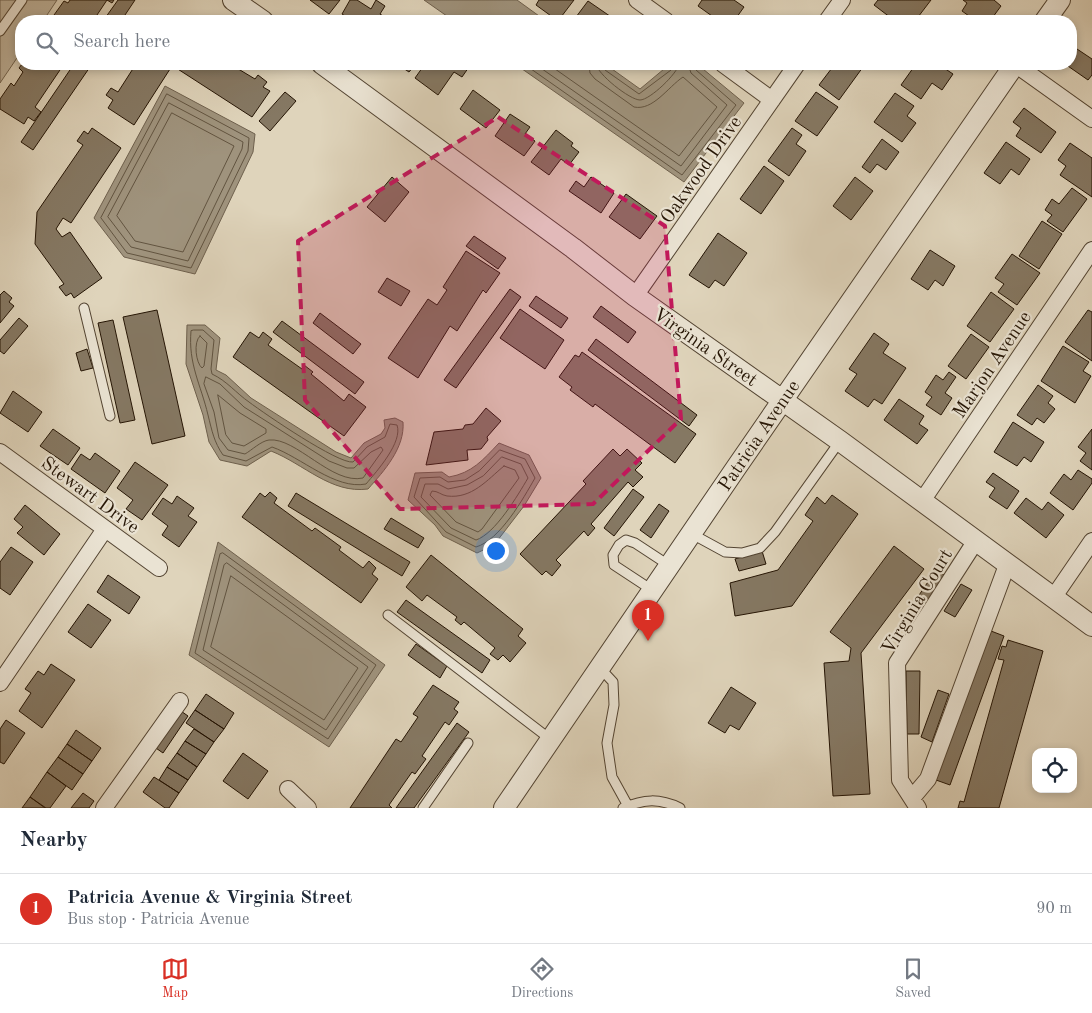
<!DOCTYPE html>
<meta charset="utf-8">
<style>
body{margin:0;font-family:"Old Standard TT",serif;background:#f2f2f3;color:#1f2937}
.controls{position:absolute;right:15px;bottom:15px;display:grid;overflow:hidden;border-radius:10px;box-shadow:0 2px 8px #0003}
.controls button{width:45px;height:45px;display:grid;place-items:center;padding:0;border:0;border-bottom:1px solid #e0e1e3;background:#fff;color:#1f2937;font:25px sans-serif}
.you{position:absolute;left:495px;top:550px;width:18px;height:18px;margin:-12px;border:4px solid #fff;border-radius:50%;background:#1a73e8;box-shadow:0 0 0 8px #1a73e833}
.badge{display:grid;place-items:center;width:32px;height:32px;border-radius:50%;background:#d93025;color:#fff;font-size:16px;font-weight:700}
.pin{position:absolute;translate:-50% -41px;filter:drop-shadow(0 1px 2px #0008)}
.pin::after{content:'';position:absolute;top:26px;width:18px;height:15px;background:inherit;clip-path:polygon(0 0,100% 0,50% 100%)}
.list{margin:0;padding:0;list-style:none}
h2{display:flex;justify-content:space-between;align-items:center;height:65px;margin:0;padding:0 20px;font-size:21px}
h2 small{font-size:16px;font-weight:400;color:#747a83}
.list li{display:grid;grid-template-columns:32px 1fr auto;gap:15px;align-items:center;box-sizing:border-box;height:70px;padding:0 20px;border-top:1px solid #e0e1e3}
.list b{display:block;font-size:19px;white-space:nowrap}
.list p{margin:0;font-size:16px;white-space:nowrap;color:#747a83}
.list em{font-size:16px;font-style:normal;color:#747a83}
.icon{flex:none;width:28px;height:28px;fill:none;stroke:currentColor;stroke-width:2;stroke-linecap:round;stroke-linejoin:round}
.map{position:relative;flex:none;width:1092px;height:808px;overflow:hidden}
.search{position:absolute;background:#fff;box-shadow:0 2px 8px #0003;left:15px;right:15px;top:15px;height:55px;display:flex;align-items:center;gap:12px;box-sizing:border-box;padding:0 18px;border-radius:20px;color:#747a83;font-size:19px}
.sheet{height:135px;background:#fff}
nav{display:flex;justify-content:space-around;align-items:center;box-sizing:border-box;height:70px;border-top:1px solid #e0e1e3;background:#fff;font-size:14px;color:#747a83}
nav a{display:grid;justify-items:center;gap:2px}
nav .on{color:#d93025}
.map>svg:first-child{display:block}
</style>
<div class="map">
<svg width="1092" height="808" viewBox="0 0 1092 808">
<rect width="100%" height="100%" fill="#dfd4bb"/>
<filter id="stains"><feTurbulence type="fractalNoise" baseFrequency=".004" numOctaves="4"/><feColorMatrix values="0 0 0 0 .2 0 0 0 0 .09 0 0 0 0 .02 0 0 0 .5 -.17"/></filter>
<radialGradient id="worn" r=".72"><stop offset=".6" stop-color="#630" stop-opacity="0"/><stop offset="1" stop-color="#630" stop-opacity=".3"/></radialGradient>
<path fill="#bfb39c" stroke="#726450" d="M0 0H57L43 21H21V52L0 83Z"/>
<path fill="#9f937d" stroke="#6e604d" d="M424 0H517L546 21H454Z
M515 64H605L640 89 670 64H697L744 103 684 182Z
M165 86 255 134 253 152 195 274 124 257 94 218Z
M187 325H205L220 338 216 370 226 375 251 398 336 452 351 458 364 443 381 434 385 428 384 420 395 418 403 422C405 448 384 471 368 489 331 494 304 464 271 451L247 466 220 460 209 442 203 415 186 364Z
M499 443 529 455 541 478 524 506 494 545 477 553 443 536 435 525 408 500 415 473 442 472 449 477C472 473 483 460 499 443Z
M218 542 385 665 329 747 189 655Z"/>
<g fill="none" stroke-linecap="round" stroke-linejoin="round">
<path stroke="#625440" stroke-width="1" d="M524 64 682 175 736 105 696 70 694 64
M535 64 681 166 727 105 691 73 688 64
M548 64 679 156 717 107 683 77C668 87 653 111 634 107L595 79 590 73 589 64
M596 64C597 74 630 100 640 100 650 100 678 73 679 64
M602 64 605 70 639 94 671 70 673 64
M167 94 249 138 248 151 191 268 127 253 101 218Z
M169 103 243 142 242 149 188 261 131 247 108 217Z
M172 113 234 146 183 252 135 241 117 216Z
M194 330H203L214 340 211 369 212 374C227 381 236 393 249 402 265 414 338 464 353 462L367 447 385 437 390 424 397 425C403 442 377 471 366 484 335 490 301 457 272 447L246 461 223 455C214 442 212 431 208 415 201 385 188 364 191 331Z
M200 336 207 343 204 366 202 368C196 363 193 342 200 336Z
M206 377 220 384 244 407 329 461 347 468H354L371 452 381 447 383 450 363 478C332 485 296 437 269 440 261 441 252 450 245 454L228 450 219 438 214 412 204 384Z
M218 395 240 413 266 429V433L244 446 232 443 226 435Z
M500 450 525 459 535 478C523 499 500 540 476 547L446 532 414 497 420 478 440 477 448 482 465 480 479 471Z
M502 457 521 464 528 478C518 495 495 534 476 540L451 528 421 497 425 484H438L448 489 467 485 483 476Z
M504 466 515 470 519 478 482 529 478 532 456 522 430 495 432 491C438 491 441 495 447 496 472 499 487 480 504 466Z
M223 553 376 665 328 739 195 653 220 554Z
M227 563 368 667 326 730 203 650 224 565Z
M231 576 358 668 324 720 211 647Z"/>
</g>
<path fill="#857863" stroke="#241404" d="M70 0H114L112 3 107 0 93 21H56L58 18 54 15 64 1 68 3Z
M118 0H135L121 21H103Z
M310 0H340L329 14Z
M350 0H357L371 9 376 0 385 6 380 14 389 20 350 21 351 20 342 14Z
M539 0H574L558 21 536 5Z
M702 0H734L744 7 734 21H719L698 6Z
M878 0H931L915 21 905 17 902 21H895L874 5Z
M963 0H994L1001 6 990 21H976L962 11 967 3Z
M588 1 617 21H573Z
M1074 47 1092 59V75L1088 80 1065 64H1071V52Z
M22 64H64L35 107 41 112 34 121 28 117 24 124 0 109V99L11 83 14 86 23 72 19 68Z
M74 64H92L33 150 21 142Z
M136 64H163L170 69 134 125 108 108 113 100 106 95 111 88 118 92Z
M170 64H230L255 79 258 75 267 82 263 87 270 91 252 117Z
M397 64H416L409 72Z
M425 64H471L462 77 454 72 438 95 415 78Z
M835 64H859L863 67 839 100 819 85Z
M916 64H938L953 74 942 90 932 83 921 99 901 85Z
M473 90 500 110 486 128 460 109Z
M285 92 296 101 270 131 259 121Z
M816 92 838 107 817 136 795 121Z
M895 93 914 106 907 116 916 123 902 142 874 122Z
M1024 108 1056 132 1041 153 1016 136 1021 128 1013 122Z
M510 114 530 127 525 134 535 141 524 156 495 136Z
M92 128 121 148 71 223 63 218 56 229 62 237 70 232 102 278 74 298 71 293 66 296 59 287 64 284 35 244 37 212 83 145 77 141 84 131 88 134Z
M792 128 802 135 796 144 806 151 789 176 768 161Z
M556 130 573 143 571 146 579 152 569 165 561 159 549 175 531 162Z
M882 139 899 152 886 170 877 164 870 173 862 167Z
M1006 142 1030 159 1019 175 1011 169 1000 184 984 173Z
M1070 143 1092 158V197L1060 175 1066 166 1058 160Z
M764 166 784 181 761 214 740 199Z
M392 177 409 192 385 222 367 207Z
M591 177 614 193 601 213 569 191 576 181 584 187Z
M855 177 873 191 851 220 833 206Z
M1072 188 1087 199 1063 232 1047 221 1052 215 1045 210 1052 199 1059 204Z
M626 194 657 216 640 239 609 217Z
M1042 221 1062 234 1039 269 1019 256Z
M718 233 747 253 724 286 715 280 709 288 689 275Z
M474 236 506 258 498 269 466 246Z
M930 250 955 266 943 286 935 280 928 290 911 279Z
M466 251 500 273 486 293 483 290 457 331 450 326 418 378 388 358 428 299 437 305 447 290 443 287Z
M1012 254 1040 273 1017 305 998 292 1004 284 995 278Z
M387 278 410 291 401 306 378 292Z
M510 289 521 297 456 388 444 380Z
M4 291 12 298 9 302 14 306 0 323V295Z
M991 292 1014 309 990 342 967 326Z
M536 296 568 318 561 328 529 306Z
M601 306 636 332 628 343 593 317Z
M520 309 564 340 545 369 500 338Z
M157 310 185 436 152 444 123 317Z
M1088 310 1092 312V361L1065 342Z
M320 313 361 344 353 354 313 323Z
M19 318 28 326 4 354 0 351V340Z
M113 320 135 420 120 423 98 323Z
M282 321 364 382 355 394 273 332Z
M250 332 259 338 263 332 272 339 268 345 302 369 304 365 313 372 311 374 344 401 349 394 366 407 344 436 233 357Z
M874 333 889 344 883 353 906 368 882 404 874 399 868 407 845 391 857 374 849 369Z
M971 334 989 347 966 379 948 366Z
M596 339 697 415 689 426 588 350Z
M1063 346 1089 362 1083 371 1091 376 1075 403 1041 381Z
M87 349 93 368 81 371 76 353Z
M582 352 696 434 675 463 595 404 593 407 570 390 572 387 559 377 575 355 579 357Z
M949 372 956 377 945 393 952 398 941 415 926 405 932 397 925 392 936 375 943 380Z
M1038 385 1053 396 1048 403 1055 409 1044 423 1037 418 1032 425 1017 415Z
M13 391 42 412 28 432 0 413Z
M899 399 924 416 919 424 928 430 917 444 884 420Z
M486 408 501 421 487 437 488 440 481 449 467 450 468 460 426 465 434 432 463 429 465 425 473 424Z
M1013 422 1044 442 1031 462 1024 457 1017 466 994 452Z
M53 429 80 448 68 465 40 446Z
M1092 429V470L1080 461 1086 453 1078 447Z
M613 449 620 456 627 449 642 463 635 470 643 477 633 487 628 482 591 524 595 528 588 536 584 531 556 560 561 565 552 576 546 571 542 575 520 554 586 484 583 481Z
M95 453 120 471 105 493 71 469 81 454 90 460Z
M135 462 168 485 142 520 126 509 133 500 117 488Z
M1078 470 1092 479V483L1073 510 1050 493 1064 474 1071 480Z
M993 473 1019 491 1007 509 989 497 995 488 986 482Z
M633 489 644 497 614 536 604 528Z
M270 492 277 498 274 503 312 531 315 528 341 547 339 550 363 568 369 561 376 568 372 574 378 579 361 603 242 517 260 493 265 497Z
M296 493 410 562 402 576 288 506Z
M832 495 858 514 792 606 735 616 730 583 778 570 813 521 805 515 817 497 825 504Z
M177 496 194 508 188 516 197 522 179 547 162 535 168 526 152 514 163 498 172 504Z
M1026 498 1042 510 1048 502 1064 515 1046 538 1014 513Z
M659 504 669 511 651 538 640 530Z
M25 505 60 534 44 555 17 533 23 527 14 519Z
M391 518 424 538 418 548 384 529Z
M894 546 924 569 861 653 870 794 833 796 824 663 849 661 851 648 830 632Z
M11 547 33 562 10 595 0 588V562Z
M762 551 766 564 739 571 735 559Z
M431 555 523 629 518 636 526 643 510 662 503 655 498 660 490 654 495 648 464 622 461 625 455 620 457 617 427 595 422 601 406 587Z
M936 570 946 576 922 614 911 607Z
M108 575 140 597 129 614 97 592Z
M961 584 972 590 955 617 944 611Z
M406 600 490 660 482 673 397 612Z
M88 604 111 620 91 648 68 632Z
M991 631 1004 636 950 785 936 780Z
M1008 640 1043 651 999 808H958L960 801 964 802 1004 660 998 659 1002 646 1006 647Z
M416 644 447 666 440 678 408 655Z
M51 664 75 680 42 728 19 711 31 693 25 689 38 671 44 675Z
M906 671H920L919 734H907Z
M433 685 459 702 454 709 458 712 449 725 445 722 422 756 426 759 415 774 412 772 389 805 392 808H350L396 739 401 742 418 717 413 714Z
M731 687 756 703 739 730 730 725 725 733 708 723Z
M938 690 949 694 932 742 921 737Z
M206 694 234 713 224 729 195 710Z
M178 709 188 716 163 753 153 746Z
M195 710 224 729 214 742 186 723Z
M6 720 25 733 4 764 0 762V729Z
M457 723 469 732 414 808H396Z
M194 729 214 742 206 754 185 741Z
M76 730 101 748 92 761 67 744Z
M185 741 206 754 197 767 177 753Z
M67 744 92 761 83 774 58 757Z
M177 753 197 767 188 780 167 767Z
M243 753 268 771 248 799 223 781Z
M58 757 83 774 72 790 47 772Z
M167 767 188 780 179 793 159 780Z
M47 772 66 786 50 808H46L30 797Z
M154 777 179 793 169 808H165L143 792Z
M83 793 94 801 89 808H71Z
M30 797 45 808H22Z"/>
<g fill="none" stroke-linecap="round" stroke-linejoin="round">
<defs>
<path id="service" d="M0 31 22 0
M84 308 110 416
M692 534 725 552 742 553 760 548 775 532 840 441
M652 590 614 565 613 555 619 545 626 540 635 543 670 566
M388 615 550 739
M600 668 613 682 614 705 607 743 612 777 628 806
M423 808 468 743
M623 808C644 799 659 798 680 808"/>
<path id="minor" d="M637 0 666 21
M827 21 842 0
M723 64 772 100
M1015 64 1092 119
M635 296 797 64
M0 452 159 568
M922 501 1092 250
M1053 598 1092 541
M0 683 105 529
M288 789 308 808
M912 798 928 779 1007 565
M104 808 180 701
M918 808 900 780 897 663 975 542"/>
<path id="tertiary" d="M233 0 263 21
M1045 21 1060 0
M322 64 573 248 635 296 840 441 1092 626
M504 808C673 559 843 311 1015 64"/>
</defs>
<use href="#service" stroke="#534432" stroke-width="11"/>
<use href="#minor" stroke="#534432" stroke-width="18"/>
<use href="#tertiary" stroke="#534432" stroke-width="22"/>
<use href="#service" stroke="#eae3d3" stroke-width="9"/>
<use href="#minor" stroke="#eae3d3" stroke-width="16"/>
<use href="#tertiary" stroke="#eae3d3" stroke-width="20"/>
</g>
<path fill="#c2185b" fill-opacity="0.2" stroke="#c2185b" stroke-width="4" stroke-dasharray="10 6" stroke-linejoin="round" d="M498 117 665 226 681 419 593 504 400 509 305 400 298 241Z"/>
<g text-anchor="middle" stroke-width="4.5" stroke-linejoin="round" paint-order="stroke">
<g font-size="19" fill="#241404" stroke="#eae3d3">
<text transform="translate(700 169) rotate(-55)" y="7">Oakwood Drive</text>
<text transform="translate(706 346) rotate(35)" y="7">Virginia Street</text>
<text transform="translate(991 364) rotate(-56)" y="7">Marjon Avenue</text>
<text transform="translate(758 435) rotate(-56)" y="7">Patricia Avenue</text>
<text transform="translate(91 494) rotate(36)" y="7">Stewart Drive</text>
<text transform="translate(916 601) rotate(-59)" y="7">Virginia Court</text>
</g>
</g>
<rect width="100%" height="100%" filter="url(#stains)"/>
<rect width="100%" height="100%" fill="url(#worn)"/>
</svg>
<div class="controls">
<button><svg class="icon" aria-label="locate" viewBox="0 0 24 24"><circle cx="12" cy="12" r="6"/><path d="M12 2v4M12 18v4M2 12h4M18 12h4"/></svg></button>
</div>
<div class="you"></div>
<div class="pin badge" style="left:648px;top:641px">1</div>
<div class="search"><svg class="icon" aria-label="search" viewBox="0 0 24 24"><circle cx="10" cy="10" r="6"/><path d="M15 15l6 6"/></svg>Search here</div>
</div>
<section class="sheet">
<h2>Nearby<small></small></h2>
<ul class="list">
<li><span class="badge">1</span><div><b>Patricia Avenue &amp; Virginia Street</b><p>Bus stop · Patricia Avenue</p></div><em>90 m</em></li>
</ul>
</section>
<nav>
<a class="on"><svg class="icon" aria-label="map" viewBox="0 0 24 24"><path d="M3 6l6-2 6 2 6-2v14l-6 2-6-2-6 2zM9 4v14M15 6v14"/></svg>Map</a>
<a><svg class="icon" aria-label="directions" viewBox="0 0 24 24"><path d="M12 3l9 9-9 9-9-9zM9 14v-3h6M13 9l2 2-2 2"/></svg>Directions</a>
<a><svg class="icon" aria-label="saved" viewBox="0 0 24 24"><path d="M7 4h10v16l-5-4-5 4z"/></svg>Saved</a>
</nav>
